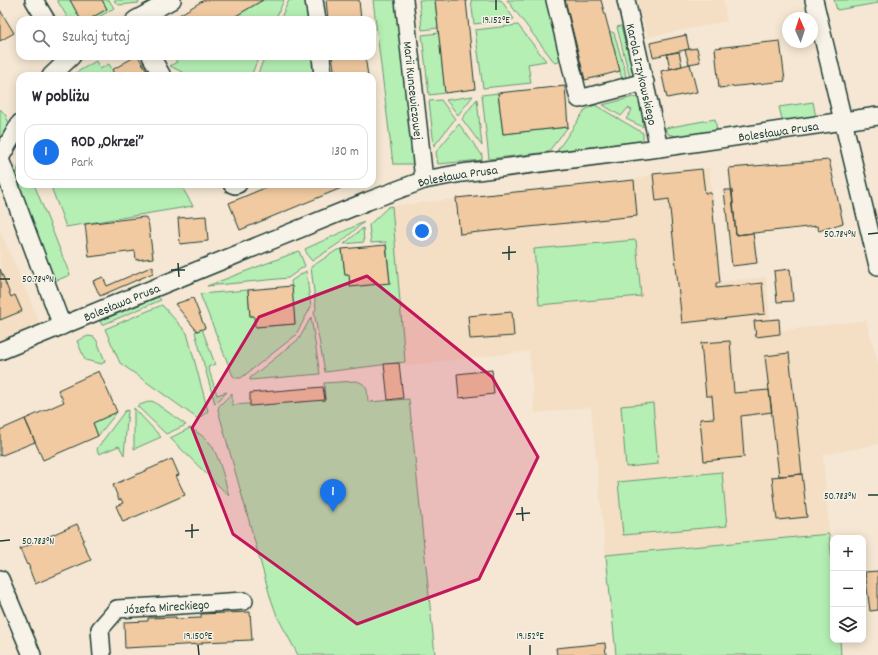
<!DOCTYPE html>
<html lang="pl">
<meta charset="utf-8">
<style>
body{margin:0;font-family:Dekko,sans-serif;background:#f2f2f3;color:#2b2b33}
.controls{position:absolute;right:12px;bottom:12px;display:grid;overflow:hidden;border-radius:8px;box-shadow:0 2px 10px #0003}
.controls button{width:36px;height:36px;display:grid;place-items:center;padding:0;border:0;border-bottom:1px solid #e1e1e2;background:#fff;color:#2b2b33;font:20px sans-serif}
.compass{position:absolute;left:782px;top:12px;width:36px;height:36px;border-radius:50%;background:#fff;box-shadow:0 2px 10px #0003;rotate:357deg}
.you{position:absolute;left:422px;top:231px;width:14px;height:14px;margin:-10px;border:3px solid #fff;border-radius:50%;background:#1a73e8;box-shadow:0 0 0 6px #1a73e833}
.badge{display:grid;place-items:center;width:26px;height:26px;border-radius:50%;background:#1a73e8;color:#fff;font-size:13px;font-weight:700}
.pin{position:absolute;translate:-50% -33px;filter:drop-shadow(0 1px 2px #0008)}
.pin::after{content:'';position:absolute;top:21px;width:14px;height:12px;background:inherit;clip-path:polygon(0 0,100% 0,50% 100%)}
.list{margin:0;padding:0;list-style:none}
h2{display:flex;justify-content:space-between;align-items:center;height:52px;margin:0;padding:0 16px;font-size:17px}
h2 small{font-size:13px;font-weight:400;color:#7c7c81}
.list li{display:grid;grid-template-columns:26px 1fr auto;gap:12px;align-items:center;box-sizing:border-box;height:56px;margin:0 8px 8px;padding:0 8px;border:1px solid #e1e1e2;border-radius:12px}
.list b{display:block;font-size:15px;white-space:nowrap}
.list p{margin:0;font-size:13px;white-space:nowrap;color:#7c7c81}
.list em{font-size:13px;font-style:normal;color:#7c7c81}
.icon{flex:none;width:22px;height:22px;fill:none;stroke:currentColor;stroke-width:2;stroke-linecap:round;stroke-linejoin:round}
.map{position:relative;flex:none;width:878px;height:655px;overflow:hidden}
.search{position:absolute;background:#fff;box-shadow:0 2px 10px #0003;left:16px;top:16px;width:360px;height:44px;display:flex;align-items:center;gap:10px;box-sizing:border-box;padding:0 14px;border-radius:12px;color:#7c7c81;font-size:15px}
.panel{position:absolute;background:#fff;box-shadow:0 2px 10px #0003;left:16px;top:72px;width:360px;height:116px;border-radius:12px}
.map>svg:first-child{display:block}
</style>
<div class="map">
<svg width="878" height="655" viewBox="0 0 878 655">
<rect width="100%" height="100%" fill="#f5e7d3"/>
<filter id="ink" filterUnits="userSpaceOnUse"><feTurbulence type="fractalNoise" baseFrequency=".025" numOctaves="2"/><feDisplacementMap in="SourceGraphic" scale="8" xChannelSelector="R" yChannelSelector="G"/><feConvolveMatrix kernelMatrix="1 2 1 2 8 2 1 2 1" color-interpolation-filters="sRGB"/></filter>
<g filter="url(#ink)">
<path fill="#f4dec4" d="M636 0H723L727 21 648 37Z
M709 168 721 282 766 277 770 319 754 321 756 336 780 334V331L866 320 878 364V444L823 455 829 534 606 555 591 407 535 413 529 351 405 366 392 206 634 180 653 174Z
M0 230 40 324 0 340Z"/>
<path fill="#b5efb4" stroke="#6a9674" d="M57 0H70L81 20H69Z
M102 0H109L114 8 94 20H88L107 9Z
M114 0H138L139 3 119 5 116 3Z
M263 0H284L275 20H229Z
M289 0H308L310 20H280Z
M373 0H399L417 164H393Z
M419 0H435L438 28 422 30Z
M471 0H501L514 19 474 24Z
M507 0H551L566 60 555 63Z
M834 0H878V3L837 10Z
M518 25 546 61 528 64 531 83 483 88 475 30Z
M621 26 627 50 632 54 635 76 630 78 617 27Z
M609 31 614 33 625 71 626 80 623 83Z
M439 33 445 93 429 95 422 35Z
M173 56H259L251 76H190L170 66 177 62Z
M265 56H296L297 58 315 56 318 76H257Z
M96 61 100 69 109 64 116 76H72L74 74Z
M498 93 503 134 568 127 548 152 489 159 482 95Z
M473 96 458 115 446 100Z
M633 97 637 98 641 102 643 127 626 119 632 110 628 108 621 116 603 105Z
M477 99 482 146 462 119Z
M441 100 455 119 434 146 429 101Z
M813 102 816 118 800 120 782 119 779 107Z
M595 105 643 133V139L642 141 557 151 585 110Z
M0 109 5 114 12 130 0 147Z
M715 119 717 130 681 136H676L668 134 665 128Z
M459 124 482 155V160L438 164 436 152Z
M20 162V184H34L70 275 55 281 16 186 15 178Z
M50 184H180L193 206 66 227Z
M392 206 405 362 325 372 314 312 316 309 311 267 337 250 342 249 345 275H349L390 283 386 242 371 243 369 225 388 207Z
M364 222 341 242 312 261 308 256 305 249Z
M363 228 364 242 344 244Z
M636 240 641 296 539 305 534 249Z
M299 251 305 266 288 278 207 286Z
M306 271 311 307 295 336 241 378H236L233 376 200 294 248 290 250 316H254L256 327 295 324 291 281Z
M158 297 161 300 102 325 100 321Z
M162 305 187 333 208 411 198 419 120 363 105 329Z
M311 317 320 374 250 380V378L299 339Z
M202 329 215 364 208 367 217 395 227 392 215 404 195 332Z
M88 336 94 337 97 341 105 361 102 364 85 360 77 341Z
M356 381C369 384 367 392 368 402L409 399 435 655H298L277 616 270 596 218 410 219 406 232 393V405L325 399 324 383Z
M151 401 154 402 186 425 166 434 137 406Z
M653 403 658 464 626 467 621 406Z
M134 408 161 437 134 449Z
M128 410 124 455 119 446 99 454 97 450 98 447 125 411Z
M117 412 98 436 93 423Z
M190 428C197 432 205 437 210 443 219 455 225 481 229 496L170 438Z
M722 472 727 526 623 535 618 482Z
M829 534 833 572V640H840L841 655H616L606 555Z"/>
<path fill="#f1caa1" stroke="#1f3d34" d="M70 0H102L107 9 88 20H81Z
M204 0H263L229 20H171Z
M326 0H359L361 20H328Z
M435 0H466L475 89 445 93Z
M565 0H601L620 71 585 80Z
M0 10 14 33 0 41Z
M686 35 689 49 653 57 650 43Z
M780 41 785 81 719 88 715 48Z
M697 48 700 62 689 64 685 50Z
M679 52 682 66 670 69 667 54Z
M136 56H138L150 76H116L112 70Z
M332 56H365L368 76H335Z
M690 64 697 92 667 98 661 71Z
M565 86 568 127 503 134 498 93Z
M829 160 843 223 819 231 817 226 736 235 729 168Z
M702 169 705 193H711L720 283H716V288L762 283 765 314 682 323 669 199 656 201 653 174Z
M634 180 637 216 460 234 456 198Z
M274 184H351L240 230 229 203Z
M724 190H732L736 235 753 233 757 263 732 266Z
M206 216 208 241 180 244 178 218Z
M144 217 148 220 153 258 136 260 135 251 89 257 85 224Z
M386 245 390 283 350 287 349 275H345L342 249Z
M153 266V273L100 296 93 281 103 277 107 286Z
M0 269 11 297 15 295 22 311 0 320Z
M790 269 793 301 777 302 774 271Z
M292 286 295 324 255 327 254 316H250L248 290Z
M193 298 205 328 197 331 175 304Z
M512 312 514 336 470 339 468 316Z
M779 319 780 334 756 337 754 321Z
M730 341 734 393 769 390 772 412 741 416 744 457 704 461 700 419 714 418 712 396H706L701 343Z
M789 353 802 474 779 476 765 356Z
M399 363 403 398 388 400 384 364Z
M492 370 494 394 459 398 457 374Z
M99 371 117 412 93 423 98 436 43 460 25 419 64 402 58 390Z
M323 387 325 400 250 406V393Z
M25 419 35 442 0 456V430Z
M172 459 179 475 176 476 185 495 123 522 116 506 123 503 121 499 119 500 113 485Z
M802 474 807 517 777 520 772 477Z
M77 524 84 540 82 541 91 560 35 584 29 568H30L28 564 27 565 20 549Z
M878 571V610L870 611 865 572Z
M250 612 252 640 202 642V644L125 648 124 622 148 621V618L176 617V619L201 618V614Z
M605 643 606 655H557L556 648Z"/>
<g fill="none" stroke-linecap="round" stroke-linejoin="round">
<defs>
<g id="minor">
<path d="M34 0 46 20"/>
<path d="M314 0 317 20"/>
<path id="s1" d="M404 0 424 180"/>
<path d="M555 0 579 99 645 82"/>
<path id="s2" d="M626 0 659 148"/>
<path d="M814 0 878 266"/>
<path d="M135 20 172 0"/>
<path d="M151 56 162 76"/>
<path d="M321 56 323 76"/>
<path d="M51 76 72 56"/>
<path d="M0 158 20 123"/>
<path d="M0 159 62 326"/>
<path d="M232 184 235 185 238 184"/>
<path id="s3" d="M0 351 368 201 424 180 462 173 659 148 878 116"/>
<path d="M0 579 32 655"/>
<path id="s4" d="M102 655 100 629 113 614 117 609 244 601"/>
</g>
</defs>
<use href="#minor" stroke="#1f3d34" stroke-width="20"/>
<use href="#minor" stroke="#f7f3e8" stroke-width="17"/>
</g>
</g>
<path fill="#c2185b" fill-opacity="0.2" stroke="#c2185b" stroke-width="3" stroke-linejoin="round" d="M367 276 492 377 538 457 479 579 357 624 233 534 192 428 259 317Z"/>
<path fill="none" stroke="#1f3d34" stroke-width="1.5" d="M496 0V10M868 234 878 233M509 246V260M502 253 516 252M178 263 179 277M171 270H185M0 279H10M868 495H878M522 507 523 521M516 514 530 513M192 524V538M185 531 199 530M0 541 10 540M198 645 199 655M530 645V655"/>
<g text-anchor="middle" stroke-width="3" stroke-linejoin="round" paint-order="stroke">
<g font-size="13" fill="#1f3d34" stroke="#f7f3e8">
<text dy="5" stroke="none"><textPath href="#s2" startOffset="76">Karola Irzykowskiego</textPath></text>
<text dy="5" stroke="none"><textPath href="#s1" startOffset="91">Marii Kuncewiczowej</textPath></text>
<text dy="5" stroke="none"><textPath href="#s3" startOffset="815">Bolesława Prusa</textPath></text>
<text dy="5" stroke="none"><textPath href="#s3" startOffset="491">Bolesława Prusa</textPath></text>
<text dy="5" stroke="none"><textPath href="#s3" startOffset="131">Bolesława Prusa</textPath></text>
<text dy="5" stroke="none"><textPath href="#s4" startOffset="102">Józefa Mireckiego</textPath></text>
</g>
</g>
<g font-size="10" text-anchor="middle" fill="#1f3d34" stroke="#f7f3e8" stroke-width="3" stroke-linejoin="round" paint-order="stroke">
<text x="496" y="23">19.152°E</text>
<text x="840" y="237">50.784°N</text>
<text x="38" y="282">50.784°N</text>
<text x="840" y="499">50.783°N</text>
<text x="38" y="544">50.783°N</text>
<text x="198" y="639">19.150°E</text>
<text x="530" y="639">19.152°E</text>
</g>
</svg>
<div class="controls">
<button>+</button>
<button>−</button>
<button><svg class="icon" aria-label="layers" viewBox="0 0 24 24"><path d="M12 4l9 5-9 5-9-5zM3 14l9 5 9-5"/></svg></button>
</div>
<svg class="compass" viewBox="-18 -18 36 36"><path d="M0-13l5 13h-10z" fill="#e53935"/><path d="M0 13l5-13h-10z" fill="#7c7c81"/></svg>
<div class="you"></div>
<div class="pin badge" style="left:333px;top:512px">1</div>
<div class="search"><svg class="icon" aria-label="search" viewBox="0 0 24 24"><circle cx="10" cy="10" r="6"/><path d="M15 15l6 6"/></svg>Szukaj tutaj</div>
<section class="panel">
<h2>W pobliżu<small></small></h2>
<ul class="list">
<li><span class="badge">1</span><div><b>ROD „Okrzei”</b><p>Park</p></div><em>130 m</em></li>
</ul>
</section>
</div>
